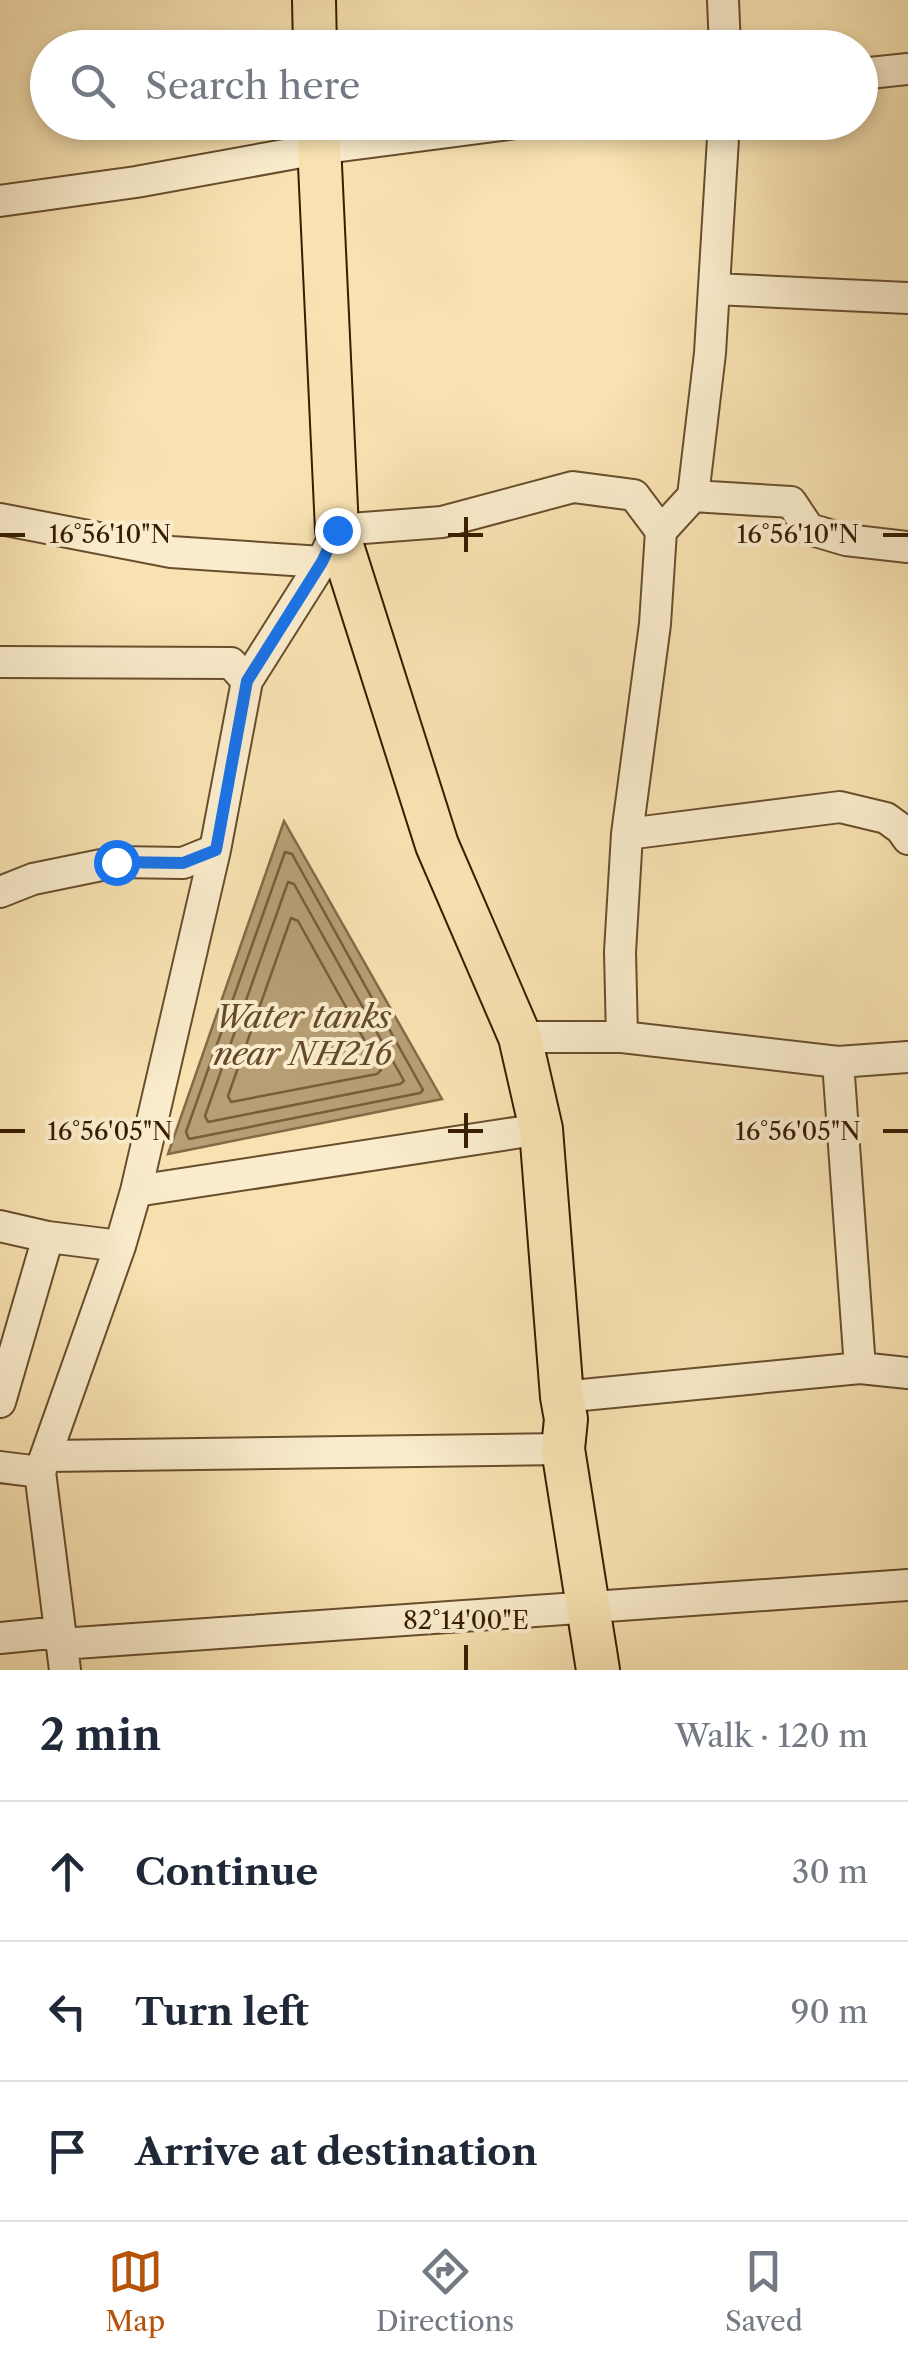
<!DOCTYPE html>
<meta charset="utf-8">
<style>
body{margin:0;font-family:"Libre Caslon Text",serif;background:#f2f2f3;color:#1f2937}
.stop{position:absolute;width:30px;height:30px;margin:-22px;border:8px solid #1a73e8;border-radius:50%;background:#fff}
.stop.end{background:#1a73e8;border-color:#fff;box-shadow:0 2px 10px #0008}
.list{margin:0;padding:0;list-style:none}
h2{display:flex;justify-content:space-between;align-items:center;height:130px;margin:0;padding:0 40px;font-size:42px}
h2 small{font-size:32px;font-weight:400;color:#747a83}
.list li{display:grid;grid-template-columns:65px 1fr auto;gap:30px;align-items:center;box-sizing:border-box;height:140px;padding:0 40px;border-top:2px solid #e0e1e3}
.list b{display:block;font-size:38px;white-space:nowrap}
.list em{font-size:32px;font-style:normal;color:#747a83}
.icon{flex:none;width:55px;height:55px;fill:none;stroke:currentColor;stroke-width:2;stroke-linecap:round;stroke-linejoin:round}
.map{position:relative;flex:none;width:908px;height:1670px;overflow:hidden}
.search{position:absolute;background:#fff;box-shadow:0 5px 15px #0003;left:30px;right:30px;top:30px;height:110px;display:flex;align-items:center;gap:25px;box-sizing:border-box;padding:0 35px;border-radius:55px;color:#747a83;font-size:38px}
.sheet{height:550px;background:#fff}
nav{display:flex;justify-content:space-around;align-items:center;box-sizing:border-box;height:140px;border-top:2px solid #e0e1e3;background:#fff;font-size:28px;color:#747a83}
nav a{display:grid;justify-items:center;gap:5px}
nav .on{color:#b45309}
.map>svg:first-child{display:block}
</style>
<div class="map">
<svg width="908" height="1670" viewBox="0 0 908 1670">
<rect width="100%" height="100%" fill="#f8e2b1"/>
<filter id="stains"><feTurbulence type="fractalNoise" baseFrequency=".002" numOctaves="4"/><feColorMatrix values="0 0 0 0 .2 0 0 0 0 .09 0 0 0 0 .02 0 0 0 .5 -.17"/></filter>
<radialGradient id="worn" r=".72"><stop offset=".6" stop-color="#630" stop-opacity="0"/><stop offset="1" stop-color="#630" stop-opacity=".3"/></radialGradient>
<path fill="#b79f75" stroke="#846b47" stroke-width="2.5" d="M284 821 442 1099 168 1154Z"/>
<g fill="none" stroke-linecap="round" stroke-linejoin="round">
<path stroke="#785e3b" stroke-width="2.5" d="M285 852 292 854 423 1090 420 1093 189 1139 186 1132Z
M288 882 294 884 404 1081 400 1084 208 1122 205 1116Z
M291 918 298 921 381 1070 377 1074 231 1102 228 1096Z"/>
<defs>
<path id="minor" d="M723 0 725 48
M860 74 908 69
M0 201 136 182 318 149 524 122
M714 289 908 298
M693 496 791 502 809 529 846 540 908 547
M0 519 171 552 322 562
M0 662 231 663 247 681
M627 834 840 807 886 818 901 829 908 839
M0 892 33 879 116 862 183 863 215 850
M520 1037H622L620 952 627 834 655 624 661 531
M622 1037 838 1062 908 1057
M136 1191 541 1129
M0 1226 48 1237
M860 1368 908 1373
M562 1397 860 1368 838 1062
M0 1402 48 1237 120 1246
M47 1456 563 1449
M0 1467 40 1472 120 1246 136 1191 215 850 247 681 322 562 337 530 442 522 573 487 634 495 661 531 693 496 710 353 724 122
M40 1472 65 1670
M0 1638 60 1632
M61 1644 908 1585"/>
<path id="highway" d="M314 0 315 48
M318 122 337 530 437 845 520 1037 541 1129 562 1397 566 1419 563 1449 598 1670"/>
</defs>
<use href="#minor" stroke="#684e2d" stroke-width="34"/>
<use href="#highway" stroke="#381d01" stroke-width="46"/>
<use href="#minor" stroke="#faeccc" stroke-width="30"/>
<use href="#highway" stroke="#f8e2b1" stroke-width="42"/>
</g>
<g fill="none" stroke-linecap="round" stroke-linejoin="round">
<path stroke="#1a73e8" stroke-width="12" d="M116 862 183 863 216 850 247 681 322 562 337 530"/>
</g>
<path fill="none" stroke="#381d01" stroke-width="4" d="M466 517V552M0 535H25M448 535H483M883 535H908M466 1113V1148M0 1131H25M448 1131H483M883 1131H908M466 1645V1670"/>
<g text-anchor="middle" stroke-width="8" stroke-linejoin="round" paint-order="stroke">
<g font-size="32" font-style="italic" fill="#644a2a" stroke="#faeccc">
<text x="303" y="1028">Water tanks<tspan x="303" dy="37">near NH216</tspan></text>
</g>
</g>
<g font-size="25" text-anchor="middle" fill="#381d01" stroke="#faeccc" stroke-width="8" stroke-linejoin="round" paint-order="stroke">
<text x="110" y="543">16°56'10"N</text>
<text x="798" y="543">16°56'10"N</text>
<text x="110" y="1140">16°56'05"N</text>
<text x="798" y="1140">16°56'05"N</text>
<text x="466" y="1629">82°14'00"E</text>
</g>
<rect width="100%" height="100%" filter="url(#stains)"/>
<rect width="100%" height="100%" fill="url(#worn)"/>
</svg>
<div class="stop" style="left:116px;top:862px"></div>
<div class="stop end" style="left:337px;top:530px"></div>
<div class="search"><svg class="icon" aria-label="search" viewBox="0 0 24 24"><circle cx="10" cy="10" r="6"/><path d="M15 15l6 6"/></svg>Search here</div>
</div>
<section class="sheet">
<h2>2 min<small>Walk · 120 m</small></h2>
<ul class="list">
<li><svg class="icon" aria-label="ahead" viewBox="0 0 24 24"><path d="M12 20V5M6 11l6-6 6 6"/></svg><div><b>Continue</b></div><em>30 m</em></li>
<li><svg class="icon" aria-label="left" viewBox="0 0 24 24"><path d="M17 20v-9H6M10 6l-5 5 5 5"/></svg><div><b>Turn left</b></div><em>90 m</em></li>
<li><svg class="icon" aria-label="arrive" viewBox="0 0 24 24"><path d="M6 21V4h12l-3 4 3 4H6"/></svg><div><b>Arrive at destination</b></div></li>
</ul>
</section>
<nav>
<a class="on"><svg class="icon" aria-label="map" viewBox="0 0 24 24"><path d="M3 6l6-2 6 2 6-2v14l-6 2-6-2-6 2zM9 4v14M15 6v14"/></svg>Map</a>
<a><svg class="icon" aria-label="directions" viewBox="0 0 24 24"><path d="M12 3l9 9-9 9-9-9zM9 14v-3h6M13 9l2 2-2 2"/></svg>Directions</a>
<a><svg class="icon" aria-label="saved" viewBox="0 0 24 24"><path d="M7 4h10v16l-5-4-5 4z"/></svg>Saved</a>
</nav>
